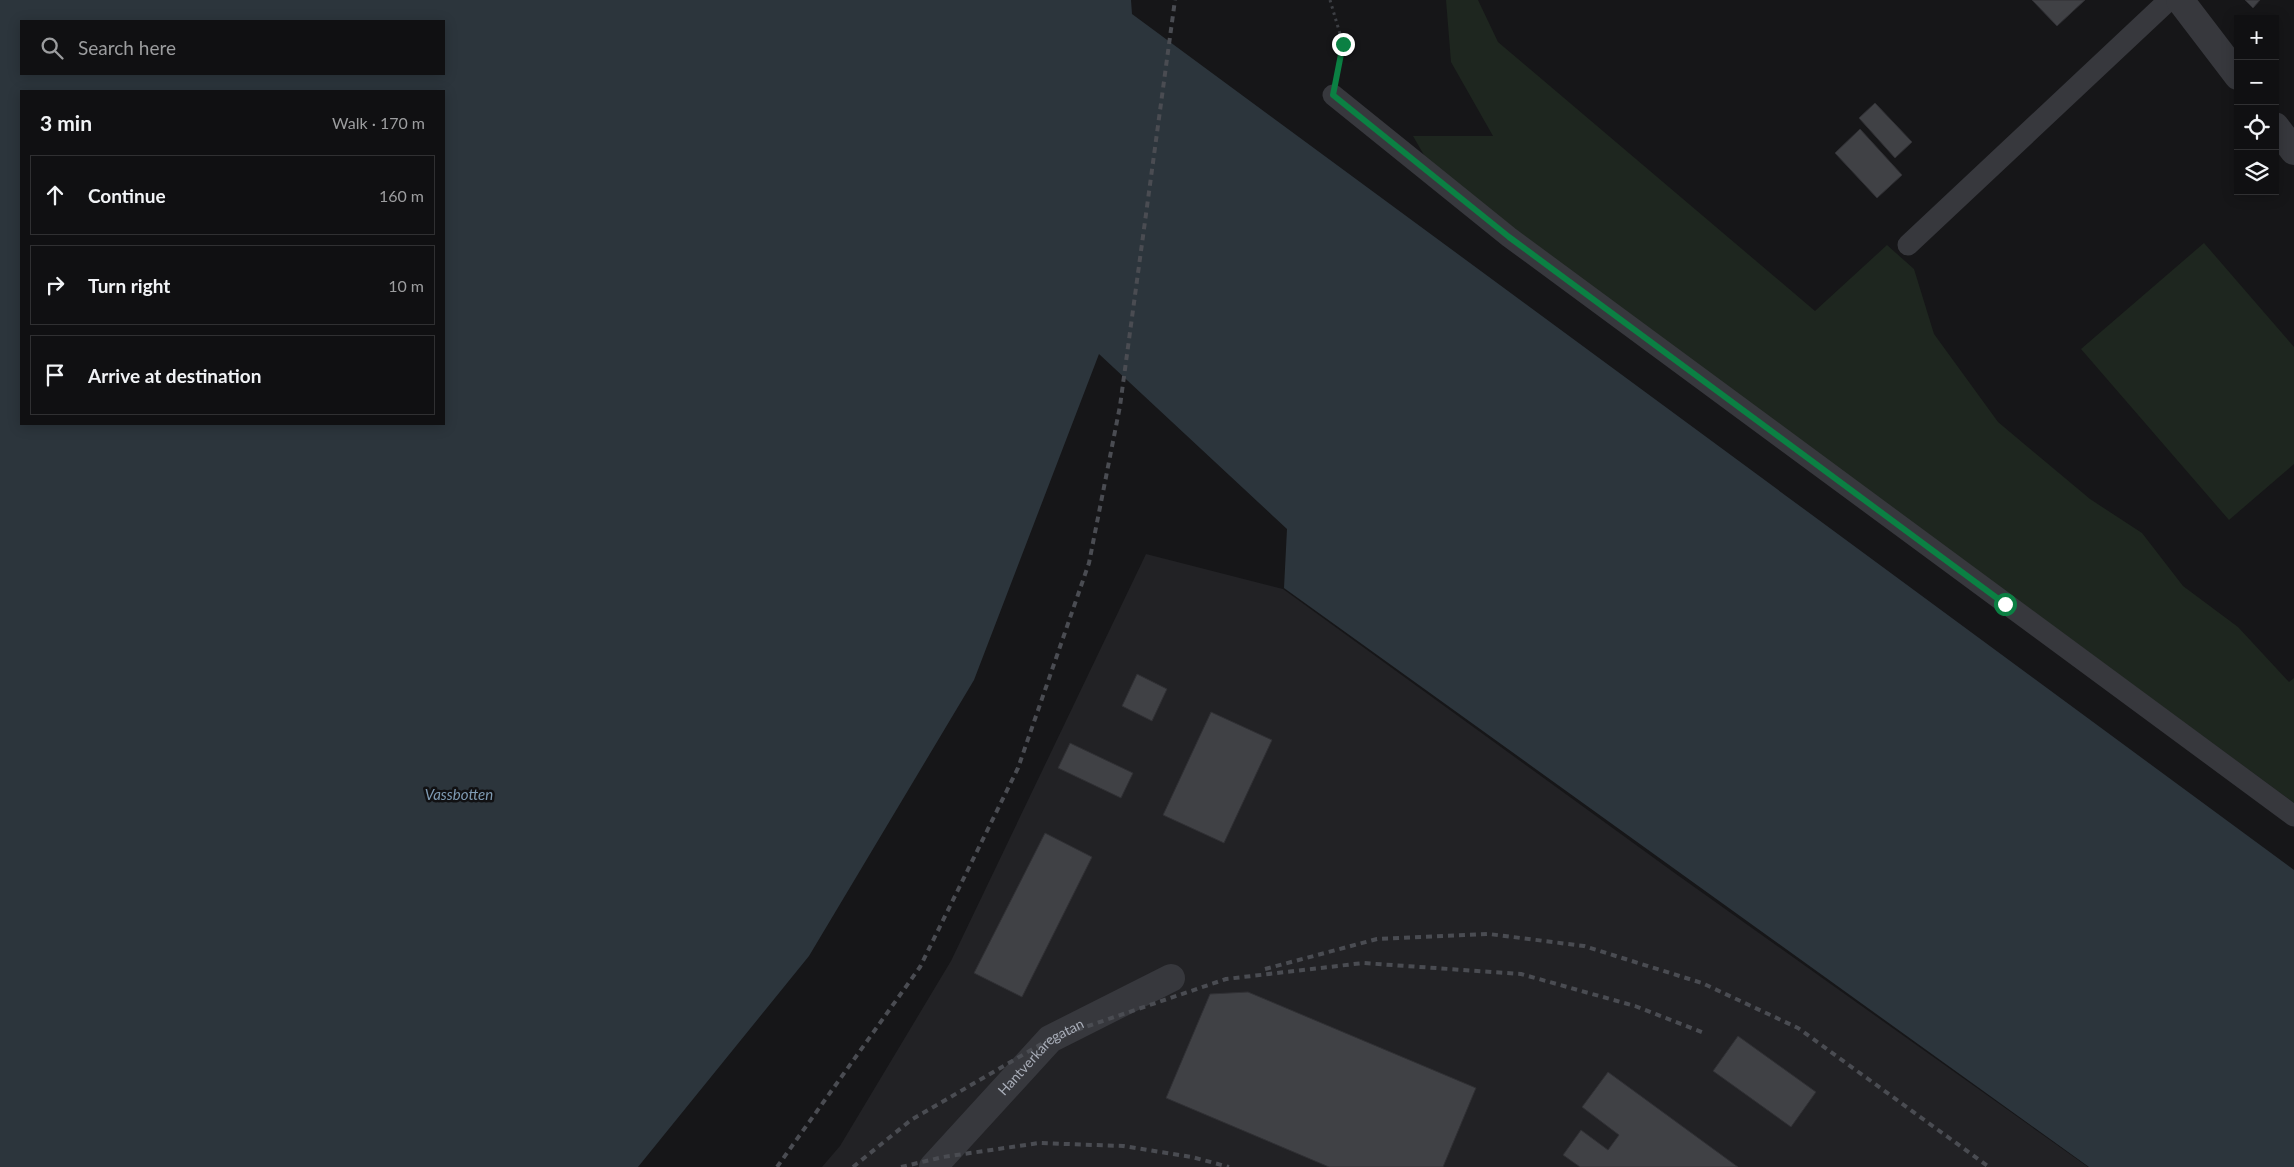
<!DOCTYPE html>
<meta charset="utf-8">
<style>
body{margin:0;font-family:Lato,sans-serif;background:#19191b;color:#f1f3f6}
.controls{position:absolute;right:15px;top:15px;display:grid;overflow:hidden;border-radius:0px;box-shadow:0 2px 12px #0003}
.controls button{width:45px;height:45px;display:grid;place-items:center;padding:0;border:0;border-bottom:1px solid #303032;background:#101012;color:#f1f3f6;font:25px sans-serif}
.stop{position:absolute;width:15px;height:15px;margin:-11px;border:4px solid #0b8043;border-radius:50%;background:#fff}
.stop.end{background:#0b8043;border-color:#fff;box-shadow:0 1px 5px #0008}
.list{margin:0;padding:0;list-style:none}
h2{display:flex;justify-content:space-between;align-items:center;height:65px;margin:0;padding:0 20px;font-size:21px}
h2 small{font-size:16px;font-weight:400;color:#9c9d9f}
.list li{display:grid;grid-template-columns:32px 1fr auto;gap:15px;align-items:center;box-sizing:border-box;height:80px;margin:0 10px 10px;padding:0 10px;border:1px solid #303032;border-radius:0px}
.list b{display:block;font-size:19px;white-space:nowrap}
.list em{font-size:16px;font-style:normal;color:#9c9d9f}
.icon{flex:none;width:28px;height:28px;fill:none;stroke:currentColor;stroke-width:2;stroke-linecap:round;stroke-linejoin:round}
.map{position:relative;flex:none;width:2294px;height:1167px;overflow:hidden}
.search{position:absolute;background:#101012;box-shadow:0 2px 12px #0003;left:20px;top:20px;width:425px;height:55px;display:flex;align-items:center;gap:12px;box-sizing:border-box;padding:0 18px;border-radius:0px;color:#9c9d9f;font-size:19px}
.panel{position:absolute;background:#101012;box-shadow:0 2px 12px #0003;left:20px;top:90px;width:425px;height:335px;border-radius:0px}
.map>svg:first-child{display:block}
</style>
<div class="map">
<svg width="2294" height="1167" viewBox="0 0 2294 1167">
<rect width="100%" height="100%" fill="#161618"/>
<path fill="#222225" d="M1146 554 1283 589 1676 874 2088 1167H822L840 1146 951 961Z"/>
<path fill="#1e261f" d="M1446 0H1478L1498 42 1815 311 1887 245 1914 269 1934 334 1998 422 2090 499 2142 533 2183 586 2238 627 2289 682 2294 678V803L1578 277 1428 162 1413 136H1493L1451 62Z
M2204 243 2294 347V464L2229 520 2081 349Z"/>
<path fill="#2c353c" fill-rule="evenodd" d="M0 0H1131L1132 14 2294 870V1167H2089L1284 588 1287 529 1099 354 974 680 809 956 638 1167H0ZM21 21H444V74H21ZM21 91H444V424H21Z"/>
<path fill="#404145" stroke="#303034" d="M2032 0H2085L2057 26Z
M2245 0H2260L2253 8Z
M1875 103 1912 142 1895 158 1859 118Z
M1860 129 1902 175 1877 198 1835 153Z
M1137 674 1167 689 1152 721 1122 706Z
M1211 712 1272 740 1224 843 1163 815Z
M1070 743 1133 773 1121 798 1058 768Z
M1045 833 1092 857 1022 997 974 973Z
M1248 992 1476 1088 1443 1167H1329L1166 1098 1210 994Z
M1738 1036 1816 1092 1791 1127 1713 1071Z
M1608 1072 1738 1167H1580L1563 1155 1581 1130 1608 1150 1619 1135 1582 1107Z"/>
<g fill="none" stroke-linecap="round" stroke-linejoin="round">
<path stroke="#3d3f44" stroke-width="3" stroke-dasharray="2.5 4" stroke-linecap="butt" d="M1330 0 1343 44 1339 67"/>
<path stroke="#37383d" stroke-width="21" d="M1333 95 1509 237 2294 816
M1908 245 2169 0"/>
<g stroke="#37383d" stroke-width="28">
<path d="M2180 0 2238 76"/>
<path d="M2275 126 2294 151"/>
<path id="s1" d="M933 1167 1050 1039 1171 978"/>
</g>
<path stroke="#4a4c52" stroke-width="4" stroke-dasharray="6 5" stroke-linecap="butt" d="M1265 969 1377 939 1489 934 1584 946 1702 983 1798 1028 1989 1167
M777 1167 920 967 1018 768 1089 563 1120 406 1175 0
M853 1167 911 1120 1050 1039 1226 979 1363 963 1521 974 1635 1006 1704 1033
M901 1167 943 1157 1039 1143 1123 1146 1192 1157 1229 1167"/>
</g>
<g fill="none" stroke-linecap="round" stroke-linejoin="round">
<path stroke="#0b8043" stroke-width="6" d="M1343 44 1333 95 1509 237 2005 604"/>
</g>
<g text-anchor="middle" stroke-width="5" stroke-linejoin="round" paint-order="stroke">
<g font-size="14" fill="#a8adb8" stroke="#111113">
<text dy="5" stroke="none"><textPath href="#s1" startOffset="155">Hantverkaregatan</textPath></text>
</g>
<g font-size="15" font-style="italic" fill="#7f9bb3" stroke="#111113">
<text x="459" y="800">Vassbotten</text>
</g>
</g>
</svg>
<div class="controls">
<button>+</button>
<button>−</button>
<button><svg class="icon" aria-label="locate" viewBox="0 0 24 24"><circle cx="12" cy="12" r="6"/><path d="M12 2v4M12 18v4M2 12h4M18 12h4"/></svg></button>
<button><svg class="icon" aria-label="layers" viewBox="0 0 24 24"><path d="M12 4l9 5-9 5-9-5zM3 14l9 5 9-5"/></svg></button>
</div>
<div class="stop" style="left:2005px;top:604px"></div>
<div class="stop end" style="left:1343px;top:44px"></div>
<div class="search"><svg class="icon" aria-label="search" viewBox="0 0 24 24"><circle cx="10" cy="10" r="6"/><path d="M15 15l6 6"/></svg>Search here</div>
<section class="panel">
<h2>3 min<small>Walk · 170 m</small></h2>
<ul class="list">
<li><svg class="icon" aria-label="ahead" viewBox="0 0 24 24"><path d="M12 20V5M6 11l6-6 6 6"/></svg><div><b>Continue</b></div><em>160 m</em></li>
<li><svg class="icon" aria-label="right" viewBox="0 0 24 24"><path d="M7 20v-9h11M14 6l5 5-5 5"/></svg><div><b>Turn right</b></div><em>10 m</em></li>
<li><svg class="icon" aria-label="arrive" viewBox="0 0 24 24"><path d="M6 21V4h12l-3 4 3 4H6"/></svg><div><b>Arrive at destination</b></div></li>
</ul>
</section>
</div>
